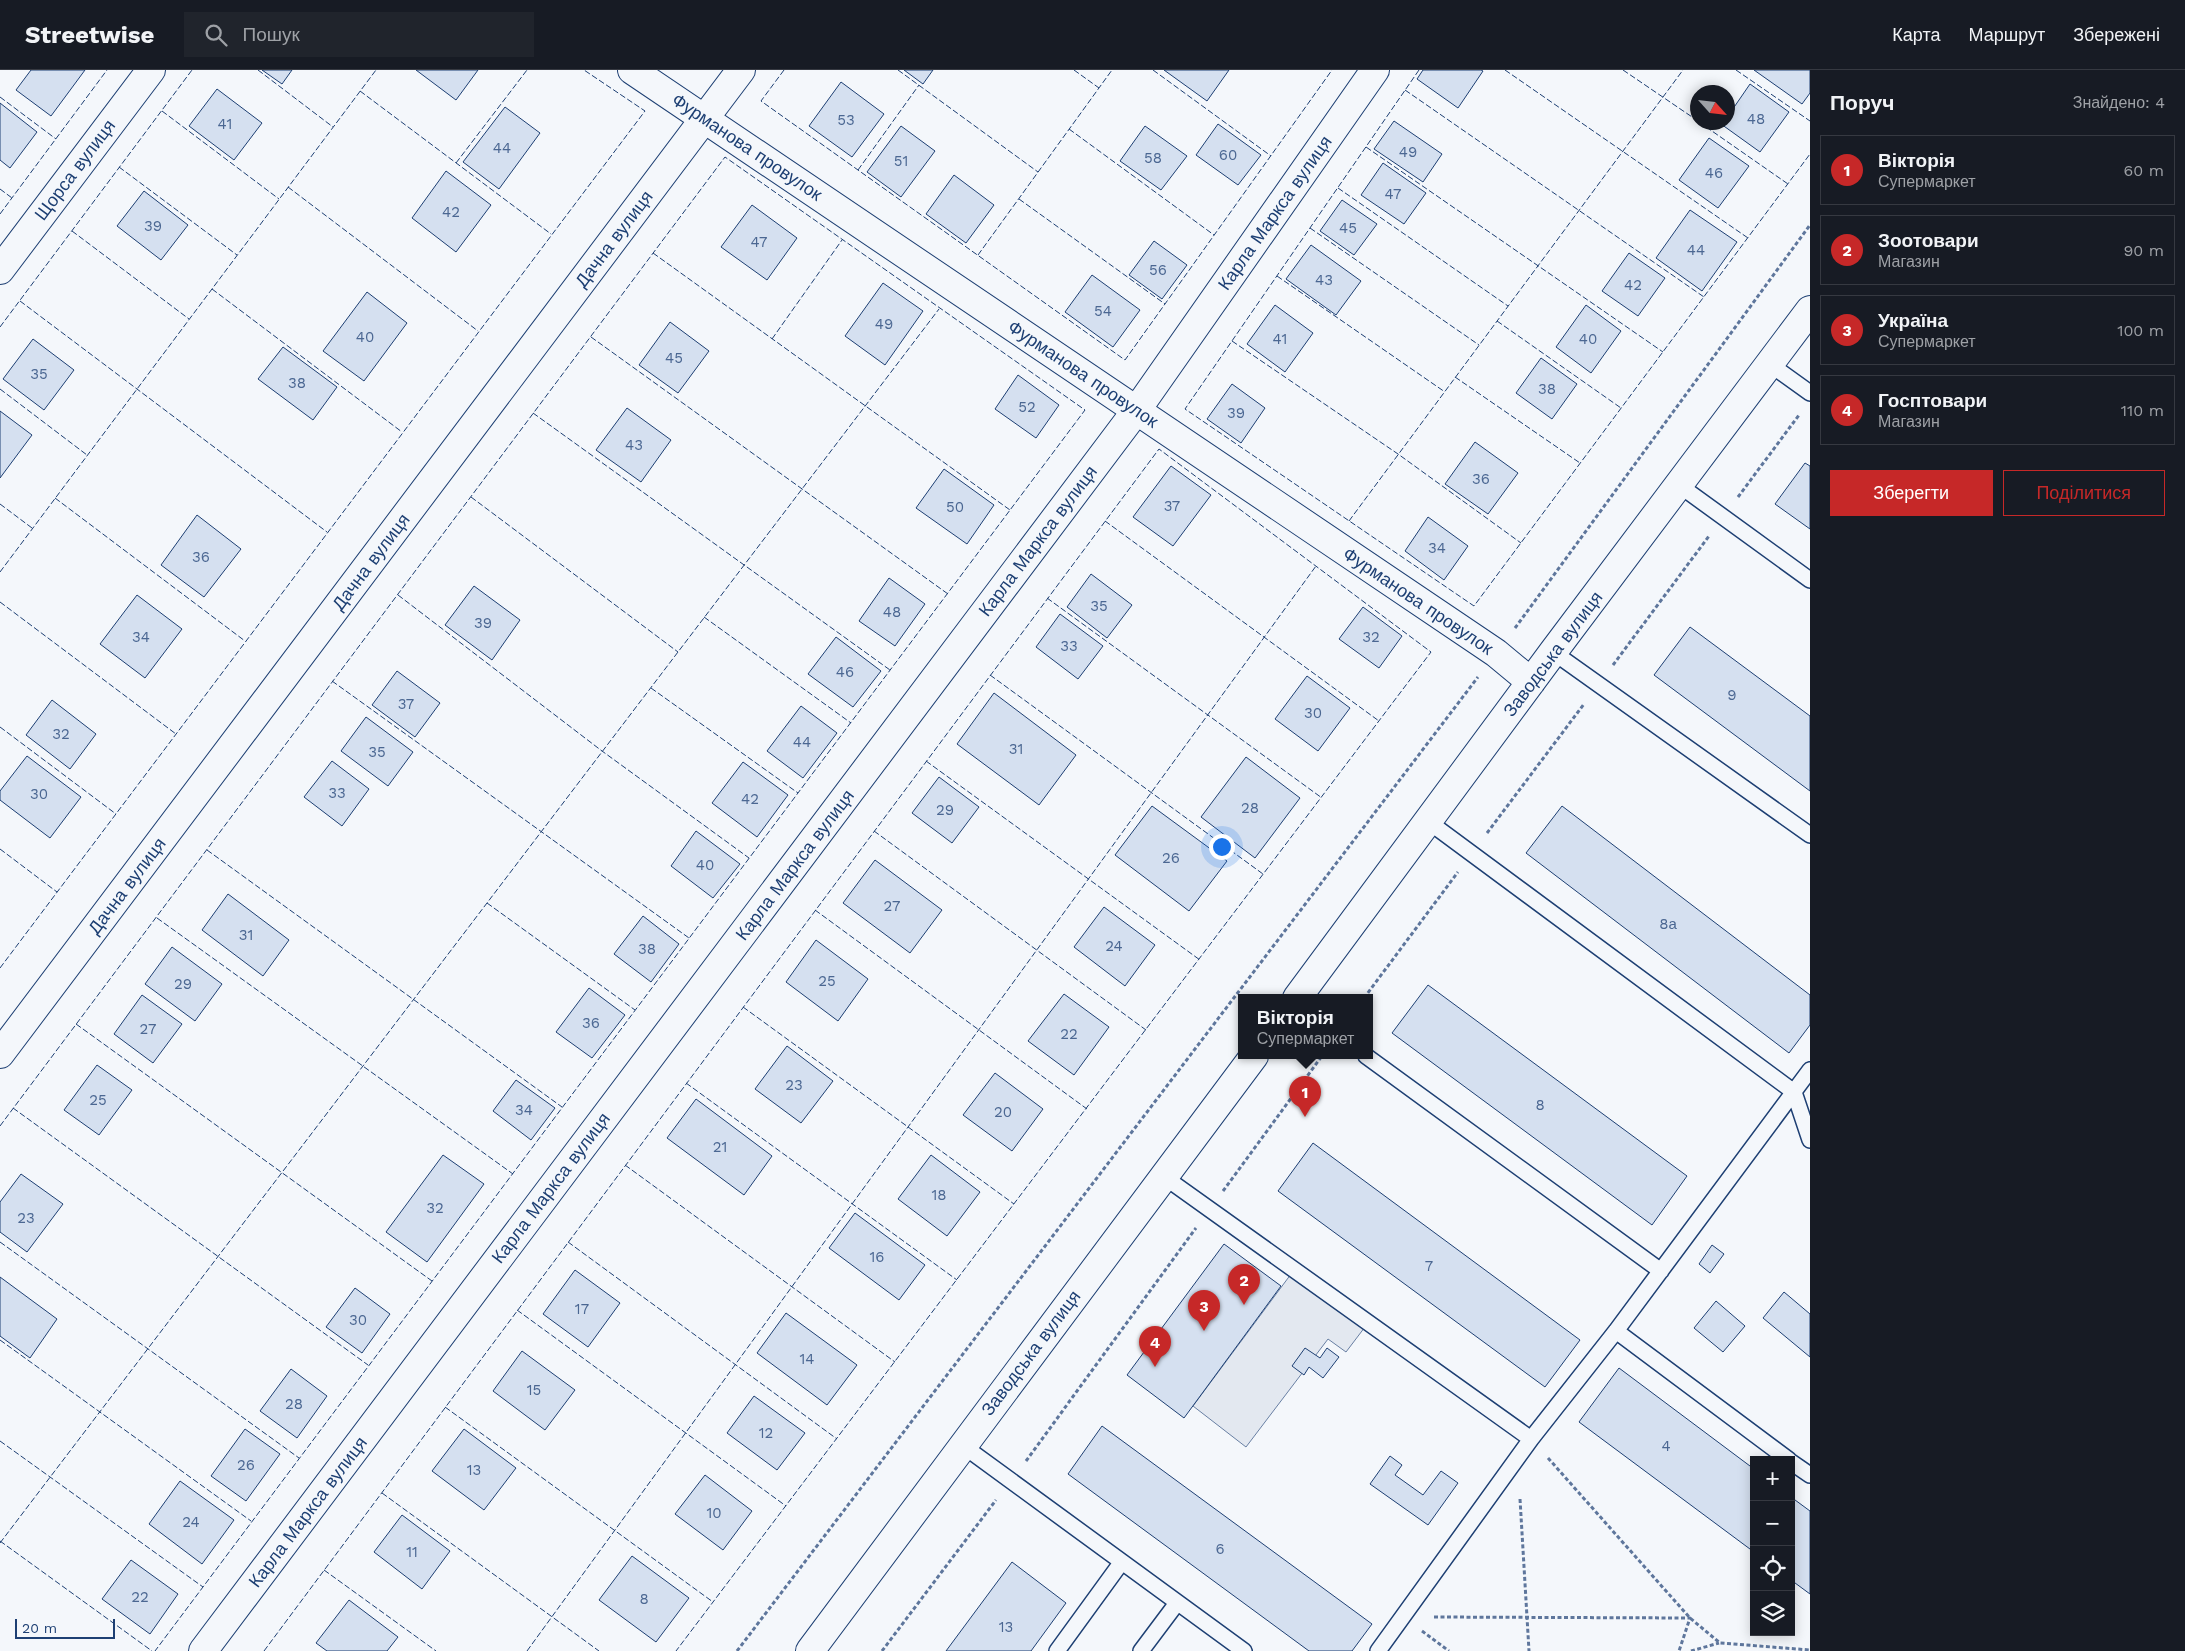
<!DOCTYPE html>
<html lang="uk">
<meta charset="utf-8">
<style>
body{margin:0;font-family:"Work Sans",sans-serif;background:#20242c;color:#f1f3f6}
.controls{position:absolute;right:15px;bottom:15px;display:grid;overflow:hidden;border-radius:0px;box-shadow:0 2px 12px #0003}
.controls button{width:45px;height:45px;display:grid;place-items:center;padding:0;border:0;border-bottom:1px solid #363941;background:#171b24;color:#f1f3f6;font:25px sans-serif}
.compass{position:absolute;left:1690px;top:15px;width:45px;height:45px;border-radius:50%;background:#171b24;box-shadow:0 2px 12px #0003;rotate:117deg}
.scale{position:absolute;left:15px;bottom:12px;width:100px;box-sizing:border-box;padding-left:5px;border:2px solid #1d3f73;border-top:0;font-size:14px;line-height:18px;white-space:nowrap;color:#1d3f73;-webkit-text-stroke:4px #f4f7fb;paint-order:stroke}
.you{position:absolute;left:1221px;top:776px;width:18px;height:18px;margin:-12px;border:4px solid #fff;border-radius:50%;background:#1a73e8;box-shadow:0 0 0 8px #1a73e833}
.badge{display:grid;place-items:center;width:32px;height:32px;border-radius:50%;background:#c62828;color:#fff;font-size:16px;font-weight:700}
.pin{position:absolute;translate:-50% -41px;filter:drop-shadow(0 1px 2px #0008)}
.pin::after{content:'';position:absolute;top:26px;width:18px;height:15px;background:inherit;clip-path:polygon(0 0,100% 0,50% 100%)}
.popup{position:absolute;left:1238px;top:924px;width:135px;height:65px;box-sizing:border-box;display:grid;place-content:center;border-radius:0px;background:#171b24;filter:drop-shadow(0 1px 4px #0005);font-size:16px;white-space:nowrap;color:#9ea1a6}
.popup b{font-size:19px;color:#f1f3f6}
.popup::after{content:'';position:absolute;left:50%;top:100%;margin-left:-10px;border:10px solid transparent;border-top-color:#171b24}
.list{margin:0;padding:0;list-style:none}
h2{display:flex;justify-content:space-between;align-items:center;height:65px;margin:0;padding:0 20px;font-size:21px}
h2 small{font-size:16px;font-weight:400;color:#9ea1a6}
.list li{display:grid;grid-template-columns:32px 1fr auto;gap:15px;align-items:center;box-sizing:border-box;height:70px;margin:0 10px 10px;padding:0 10px;border:1px solid #363941;border-radius:0px}
.list b{display:block;font-size:19px;white-space:nowrap}
.list p{margin:0;font-size:16px;white-space:nowrap;color:#9ea1a6}
.list em{font-size:16px;font-style:normal;color:#9ea1a6}
.actions{display:flex;gap:10px;padding:15px 20px}
.actions a{flex:1;padding:11px 0;border:1px solid #c62828;border-radius:0px;text-align:center;font-size:18px;color:#c62828}
.actions .main{background:#c62828;color:#fff}
.icon{flex:none;width:28px;height:28px;fill:none;stroke:currentColor;stroke-width:2;stroke-linecap:round;stroke-linejoin:round}
.map{position:relative;flex:none;width:1810px;height:1581px;overflow:hidden}
header{display:flex;align-items:center;gap:30px;box-sizing:border-box;height:70px;padding:0 25px;background:#171b24;border-bottom:1px solid #363941}
header strong{font-size:24px}
nav{display:flex;gap:28px;margin-inline-start:auto;font-size:18px}
.search{width:350px;height:45px;background:#20242c;display:flex;align-items:center;gap:12px;box-sizing:border-box;padding:0 18px;border-radius:0px;color:#9ea1a6;font-size:19px}
main{display:flex}
aside{flex:1;background:#171b24}
.map>svg:first-child{display:block}
</style>
<header>
<strong>Streetwise</strong>
<div class="search"><svg class="icon" aria-label="search" viewBox="0 0 24 24"><circle cx="10" cy="10" r="6"/><path d="M15 15l6 6"/></svg>Пошук</div>
<nav><a>Карта</a><a>Маршрут</a><a>Збережені</a></nav>
</header>
<main>
<div class="map">
<svg width="1810" height="1581" viewBox="0 0 1810 1581">
<rect width="100%" height="100%" fill="#f4f7fb"/>
<path fill="#e3e8f0" stroke="#687fa3" d="M1294 1200 1368 1253 1346 1282 1328 1269 1246 1377 1193 1336Z"/>
<path fill="#d5e0f0" stroke="#1d3f73" d="M31 0H85L51 46 16 20Z
M262 0H292L282 14Z
M416 0H478L456 30Z
M904 0H933L923 14Z
M1164 0H1229L1207 31Z
M1423 0H1481L1483 1 1458 38 1417 9Z
M1754 0H1810V23L1802 34Z
M841 12 884 44 852 87 809 56Z
M1750 14 1789 42 1760 82 1721 54 1728 52V46Z
M217 19 262 53 234 90 189 56Z
M0 33 37 62 10 98 0 90Z
M505 37 540 63 499 119 463 92Z
M1394 51 1442 84 1423 112 1374 79Z
M1218 54 1261 85 1238 115 1196 85Z
M901 56 935 81 901 127 867 102Z
M1145 56 1187 86 1161 120 1120 91Z
M1709 68 1749 96 1718 138 1679 110Z
M1383 93 1426 123 1404 154 1361 125Z
M446 101 491 135 456 182 412 148Z
M954 105 994 135 966 173 926 144Z
M144 121 188 155 161 190 117 156Z
M1342 130 1377 154 1354 185 1320 161Z
M752 135 797 168 767 210 721 177Z
M1690 140 1737 172 1702 221 1656 188Z
M1154 171 1187 195 1162 229 1129 205Z
M1311 175 1361 211 1336 245 1286 209Z
M1629 183 1665 208 1638 246 1602 221Z
M1092 205 1140 240 1113 277 1065 242Z
M883 213 923 241 885 295 845 266Z
M367 222 407 253 364 311 323 281Z
M1275 235 1313 263 1285 302 1247 274Z
M1586 235 1621 261 1591 303 1556 277Z
M670 252 709 281 678 323 639 295Z
M33 269 74 300 44 340 3 309Z
M283 277 337 317 313 350 258 309Z
M1541 288 1577 314 1552 349 1516 323Z
M1018 305 1059 335 1036 368 995 339Z
M1232 314 1265 338 1241 373 1207 349Z
M627 338 671 370 641 412 596 380Z
M0 341 32 365 0 408Z
M1475 372 1518 403 1488 444 1445 414Z
M1805 393 1810 396V459L1775 434Z
M1171 396 1211 425 1173 476 1133 447Z
M944 399 994 435 967 474 916 438Z
M197 445 241 479 204 527 161 495Z
M1428 447 1468 476 1444 510 1405 481Z
M1091 504 1132 535 1107 568 1067 537Z
M889 508 925 534 895 576 859 551Z
M474 516 520 550 492 590 445 555Z
M137 525 182 559 145 608 100 574Z
M1363 537 1402 566 1379 598 1339 569Z
M1060 544 1103 576 1078 609 1036 577Z
M1690 557 1810 646V721L1654 605Z
M836 567 881 601 853 637 808 604Z
M397 601 440 633 415 667 372 635Z
M1307 606 1350 638 1318 681 1275 649Z
M994 623 1076 685 1039 735 957 674Z
M52 630 96 664 70 699 26 665Z
M801 636 837 663 803 708 767 681Z
M366 647 413 682 388 716 341 681Z
M27 686 81 727 50 768 0 730V721Z
M1246 687 1300 728 1255 788 1201 747Z
M332 691 369 719 342 756 304 727Z
M743 692 788 725 757 767 712 733Z
M939 707 979 737 952 773 912 743Z
M1152 736 1227 791 1189 841 1115 785Z
M1562 736 1810 925V955L1789 983 1526 783Z
M696 761 740 794 713 828 671 796Z
M875 790 942 840 910 883 843 833Z
M228 824 289 870 263 906 202 860Z
M1104 837 1155 875 1125 916 1074 877Z
M643 846 679 874 651 912 614 884Z
M816 870 868 909 838 951 786 912Z
M172 877 222 914 195 951 145 914Z
M1428 915 1687 1106 1652 1155 1392 963Z
M589 918 625 945 592 988 556 962Z
M1064 924 1109 957 1074 1005 1028 971Z
M142 925 182 954 153 993 114 964Z
M787 976 833 1011 801 1053 755 1019Z
M97 995 132 1020 99 1065 64 1040Z
M995 1003 1043 1039 1012 1081 963 1045Z
M516 1010 555 1038 531 1070 493 1041Z
M696 1029 772 1086 744 1125 667 1068Z
M1313 1073 1580 1270 1545 1317 1278 1121Z
M443 1085 484 1114 427 1192 386 1162Z
M931 1085 980 1122 947 1166 898 1129Z
M21 1104 63 1134 27 1182 0 1162V1132Z
M855 1143 925 1195 899 1230 829 1178Z
M1224 1174 1281 1216 1184 1348 1127 1305Z
M1712 1175 1724 1184 1710 1203 1699 1194Z
M575 1200 620 1233 588 1277 543 1244Z
M0 1207 57 1249 30 1288 0 1266Z
M355 1218 390 1244 362 1283 326 1257Z
M1784 1222 1810 1244V1287L1763 1248Z
M1716 1231 1745 1256 1723 1282 1694 1258Z
M786 1243 857 1295 827 1335 757 1283Z
M1305 1278 1320 1288 1327 1278 1339 1287 1323 1308 1309 1297 1304 1305 1292 1296Z
M522 1281 575 1320 545 1360 493 1321Z
M1619 1298 1754 1399V1482L1579 1352Z
M291 1299 327 1326 297 1368 260 1341Z
M754 1326 805 1363 777 1400 727 1363Z
M1102 1356 1372 1554 1352 1581H1309L1068 1404Z
M245 1359 280 1384 246 1431 211 1406Z
M464 1359 516 1398 484 1440 432 1401Z
M1390 1386 1402 1395 1395 1405 1423 1425 1441 1401 1458 1413 1428 1455 1370 1414Z
M705 1405 752 1441 723 1480 675 1444Z
M180 1411 234 1450 202 1494 149 1454Z
M1791 1427 1810 1441V1524L1791 1510Z
M402 1445 450 1481 422 1519 374 1482Z
M632 1486 689 1528 656 1572 599 1530Z
M131 1490 178 1524 150 1564 102 1529Z
M1012 1492 1066 1533 1031 1581H946Z
M349 1530 398 1567 387 1581H327L316 1573Z"/>
<g fill="none" stroke-linecap="round" stroke-linejoin="round">
<defs>
<path id="service" d="M1771 295 1810 323
M1679 415 1810 510
M1553 582 1810 765
M1429 752 1794 1022 1810 1070
M1366 986 1661 1201
M1163 1106 1531 1369
M1616 1261 1789 1390
M962 1375 1244 1581
M1791 1392 1810 1405
M1057 1581 1121 1493
M1141 1581 1177 1533
M1378 1581 1531 1369 1616 1261 1810 1000"/>
<path id="minor" d="M0 200 151 0
M0 984 741 0
M203 1581 1136 341 1375 0"/>
<path id="tertiary" d="M632 0 1496 583 1531 612
M1297 928 1553 582 1810 240
M810 1581 1254 986"/>
</defs>
<use href="#service" stroke="#1d3f73" stroke-width="18"/>
<use href="#minor" stroke="#1d3f73" stroke-width="30"/>
<use href="#tertiary" stroke="#1d3f73" stroke-width="30"/>
<path stroke="#5e769c" stroke-width="3" stroke-dasharray="4 2.5" stroke-linecap="butt" d="M1738 427 1799 345
M1515 558 1810 155
M1613 595 1709 466
M1487 763 1584 634
M1364 928 1458 802
M1223 1121 1322 986
M1548 1388 1690 1548 1720 1573 1810 1580
M1026 1391 1196 1158
M1520 1429 1529 1581
M1434 1547 1690 1548 1679 1581
M1422 1561 1449 1581
M737 1581 1478 607
M882 1581 996 1430
M1691 1581 1719 1573"/>
<use href="#service" stroke="#f4f7fb" stroke-width="15"/>
<use href="#minor" stroke="#f4f7fb" stroke-width="28"/>
<use href="#tertiary" stroke="#f4f7fb" stroke-width="28"/>
<path stroke="#1d3f73" stroke-width="1" stroke-dasharray="6 2.5" stroke-linecap="butt" d="M258 0 333 57
M784 0 761 31 1125 290 1332 0
M898 0 1038 102
M1074 0 1099 18
M1153 0 1271 86
M1419 0 1185 339 1474 536 1810 84
M1505 0 1748 168
M1623 0 1698 51
M1736 0 1810 51
M1405 20 1704 227
M360 21 551 164
M0 27 56 69
M162 41 279 129
M1699 52 1788 114
M1069 59 1214 165
M1366 77 1663 282
M456 93 527 0
M119 97 237 185
M858 100 919 15
M288 117 478 261
M1338 118 1508 236
M0 119 12 128
M1019 129 1165 234
M0 144 107 0
M1310 158 1479 275
M72 161 189 249
M653 183 1010 440
M978 185 1112 0
M1277 206 1445 322
M212 219 402 362
M20 231 327 462
M1497 251 1621 338
M0 257 192 0
M591 267 948 524
M772 269 842 170
M1232 271 1398 384 1521 473
M1455 307 1580 393
M0 319 87 385
M533 343 890 600
M471 427 678 582
M55 428 245 571
M0 434 32 458
M1105 451 1379 651
M1349 451 1683 0
M0 502 376 0
M398 525 602 681 749 788
M1047 528 1322 728
M0 532 176 664
M704 547 851 653
M990 605 1263 804
M332 611 689 868
M651 618 798 723
M0 657 116 744
M926 691 1200 890
M874 761 1146 960
M0 779 57 822
M207 780 562 1037
M487 833 635 940
M815 840 1087 1039
M157 848 513 1104
M0 898 645 41 584 0
M743 937 1014 1134
M76 954 432 1211
M686 1013 957 1210
M13 1038 368 1295
M0 1056 725 87 1085 340 155 1581
M625 1095 895 1292
M0 1172 299 1388
M568 1172 837 1369
M517 1240 786 1436
M0 1270 251 1451
M445 1337 713 1532
M0 1371 203 1517
M382 1423 599 1581
M0 1471 152 1581
M0 1473 939 239
M324 1500 436 1581
M264 1581 1159 379 1431 582 676 1581
M527 1581 1316 496"/>
</g>
<g text-anchor="middle" stroke-width="4" stroke-linejoin="round" paint-order="stroke">
<g font-size="15" fill="#4b6792">
<text x="1756" y="54">48</text>
<text x="846" y="55">53</text>
<text x="225" y="59">41</text>
<text x="502" y="83">44</text>
<text x="1408" y="87">49</text>
<text x="1228" y="90">60</text>
<text x="1153" y="93">58</text>
<text x="901" y="96">51</text>
<text x="1714" y="108">46</text>
<text x="1393" y="129">47</text>
<text x="451" y="147">42</text>
<text x="153" y="161">39</text>
<text x="1348" y="163">45</text>
<text x="759" y="177">47</text>
<text x="1696" y="185">44</text>
<text x="1158" y="205">56</text>
<text x="1324" y="215">43</text>
<text x="1633" y="220">42</text>
<text x="1103" y="246">54</text>
<text x="884" y="259">49</text>
<text x="365" y="272">40</text>
<text x="1280" y="274">41</text>
<text x="1588" y="274">40</text>
<text x="674" y="293">45</text>
<text x="39" y="309">35</text>
<text x="297" y="318">38</text>
<text x="1547" y="324">38</text>
<text x="1027" y="342">52</text>
<text x="1236" y="348">39</text>
<text x="634" y="380">43</text>
<text x="1481" y="414">36</text>
<text x="1172" y="441">37</text>
<text x="955" y="442">50</text>
<text x="1437" y="483">34</text>
<text x="201" y="492">36</text>
<text x="1099" y="541">35</text>
<text x="892" y="547">48</text>
<text x="483" y="558">39</text>
<text x="141" y="572">34</text>
<text x="1371" y="572">32</text>
<text x="1069" y="581">33</text>
<text x="845" y="607">46</text>
<text x="1732" y="630">9</text>
<text x="406" y="639">37</text>
<text x="1313" y="648">30</text>
<text x="61" y="669">32</text>
<text x="802" y="677">44</text>
<text x="1016" y="684">31</text>
<text x="377" y="687">35</text>
<text x="337" y="728">33</text>
<text x="39" y="729">30</text>
<text x="750" y="734">42</text>
<text x="1250" y="743">28</text>
<text x="945" y="745">29</text>
<text x="1171" y="793">26</text>
<text x="705" y="800">40</text>
<text x="892" y="841">27</text>
<text x="1668" y="859">8а</text>
<text x="246" y="870">31</text>
<text x="1114" y="881">24</text>
<text x="647" y="884">38</text>
<text x="827" y="916">25</text>
<text x="183" y="919">29</text>
<text x="591" y="958">36</text>
<text x="148" y="964">27</text>
<text x="1069" y="969">22</text>
<text x="794" y="1020">23</text>
<text x="98" y="1035">25</text>
<text x="1540" y="1040">8</text>
<text x="524" y="1045">34</text>
<text x="1003" y="1047">20</text>
<text x="720" y="1082">21</text>
<text x="939" y="1130">18</text>
<text x="435" y="1143">32</text>
<text x="26" y="1153">23</text>
<text x="877" y="1192">16</text>
<text x="1429" y="1201">7</text>
<text x="582" y="1244">17</text>
<text x="358" y="1255">30</text>
<text x="807" y="1294">14</text>
<text x="534" y="1325">15</text>
<text x="294" y="1339">28</text>
<text x="766" y="1368">12</text>
<text x="1666" y="1381">4</text>
<text x="246" y="1400">26</text>
<text x="474" y="1405">13</text>
<text x="714" y="1448">10</text>
<text x="191" y="1457">24</text>
<text x="1220" y="1484">6</text>
<text x="412" y="1487">11</text>
<text x="140" y="1532">22</text>
<text x="644" y="1534">8</text>
<text x="1006" y="1562">13</text>
</g>
<g font-size="18" fill="#1d3f73" stroke="#f4f7fb">
<text transform="translate(747 77) rotate(34)" y="6">Фурманова провулок</text>
<text transform="translate(75 100) rotate(-53)" y="6">Щорса вулиця</text>
<text transform="translate(1275 143) rotate(-55)" y="6">Карла Маркса вулиця</text>
<text transform="translate(614 169) rotate(-53)" y="6">Дачна вулиця</text>
<text transform="translate(1083 304) rotate(34)" y="6">Фурманова провулок</text>
<text transform="translate(1038 471) rotate(-53)" y="6">Карла Маркса вулиця</text>
<text transform="translate(371 492) rotate(-53)" y="6">Дачна вулиця</text>
<text transform="translate(1418 531) rotate(34)" y="6">Фурманова провулок</text>
<text transform="translate(1553 584) rotate(-53)" y="6">Заводська вулиця</text>
<text transform="translate(795 795) rotate(-53)" y="6">Карла Маркса вулиця</text>
<text transform="translate(127 816) rotate(-53)" y="6">Дачна вулиця</text>
<text transform="translate(551 1118) rotate(-53)" y="6">Карла Маркса вулиця</text>
<text transform="translate(1031 1283) rotate(-53)" y="6">Заводська вулиця</text>
<text transform="translate(308 1442) rotate(-53)" y="6">Карла Маркса вулиця</text>
</g>
</g>
</svg>
<div class="controls">
<button>+</button>
<button>−</button>
<button><svg class="icon" aria-label="locate" viewBox="0 0 24 24"><circle cx="12" cy="12" r="6"/><path d="M12 2v4M12 18v4M2 12h4M18 12h4"/></svg></button>
<button><svg class="icon" aria-label="layers" viewBox="0 0 24 24"><path d="M12 4l9 5-9 5-9-5zM3 14l9 5 9-5"/></svg></button>
</div>
<svg class="compass" viewBox="-18 -18 36 36"><path d="M0-13l5 13h-10z" fill="#e53935"/><path d="M0 13l5-13h-10z" fill="#9ea1a6"/></svg>
<div class="scale">20 m</div>
<div class="you"></div>
<div class="pin badge" style="left:1305px;top:1047px">1</div>
<div class="popup"><b>Вікторія</b>Супермаркет</div>
<div class="pin badge" style="left:1244px;top:1235px">2</div>
<div class="pin badge" style="left:1204px;top:1261px">3</div>
<div class="pin badge" style="left:1155px;top:1297px">4</div>
</div>
<aside>
<h2>Поруч<small>Знайдено: 4</small></h2>
<ul class="list">
<li><span class="badge">1</span><div><b>Вікторія</b><p>Супермаркет</p></div><em>60 m</em></li>
<li><span class="badge">2</span><div><b>Зоотовари</b><p>Магазин</p></div><em>90 m</em></li>
<li><span class="badge">3</span><div><b>Україна</b><p>Супермаркет</p></div><em>100 m</em></li>
<li><span class="badge">4</span><div><b>Госптовари</b><p>Магазин</p></div><em>110 m</em></li>
</ul>
<div class="actions"><a class="main">Зберегти</a><a>Поділитися</a></div>
</aside>
</main>
